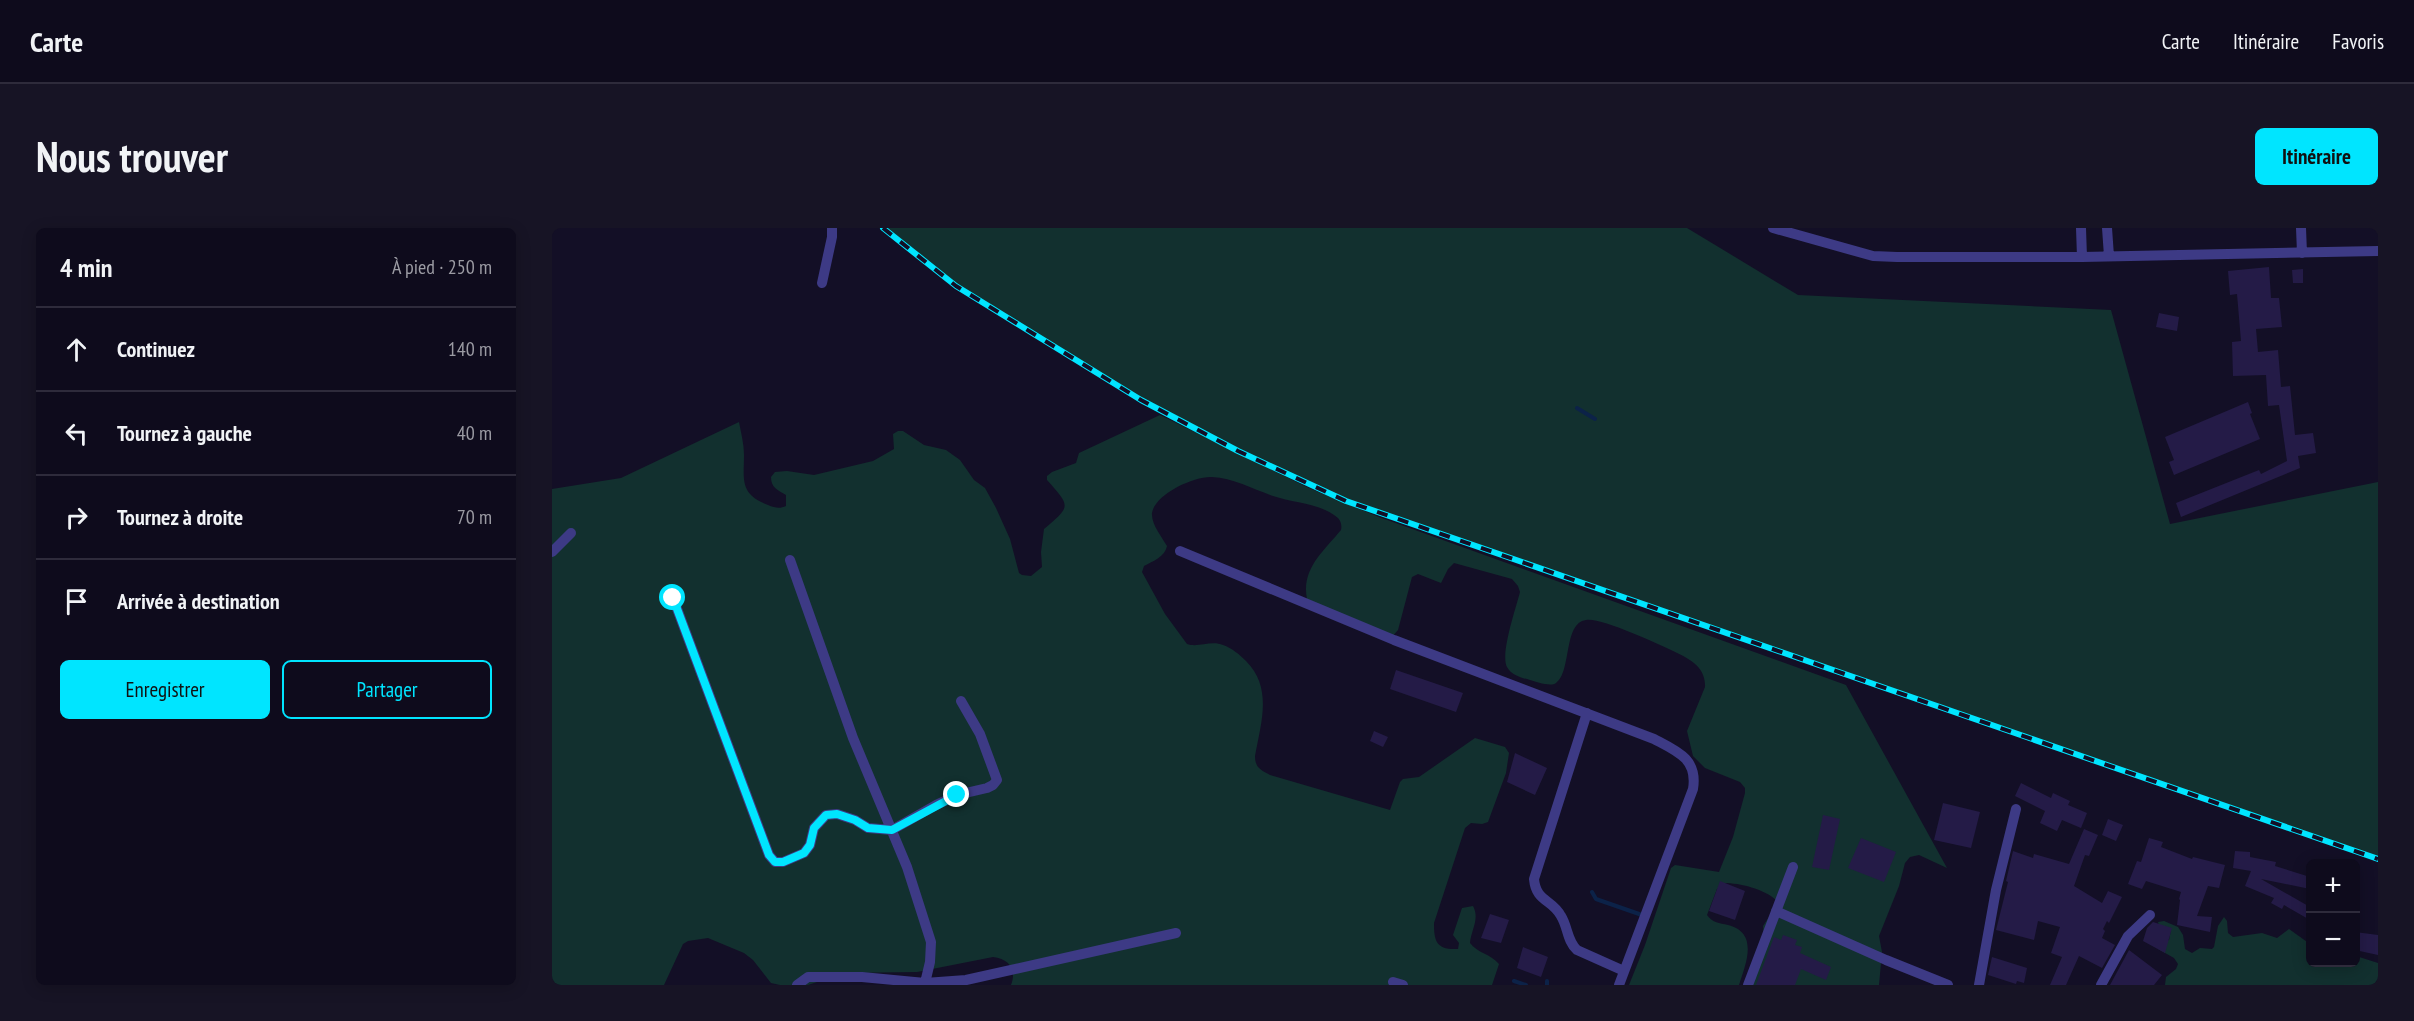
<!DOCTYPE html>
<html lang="fr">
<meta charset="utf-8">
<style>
body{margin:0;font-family:"PT Sans Narrow",sans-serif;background:#171425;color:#f1f3f6}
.controls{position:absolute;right:18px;bottom:18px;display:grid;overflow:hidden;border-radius:9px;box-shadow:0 3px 15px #0003}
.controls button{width:54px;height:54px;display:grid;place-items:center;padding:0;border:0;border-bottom:2px solid #2e2b3b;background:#0e0b1c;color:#f1f3f6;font:30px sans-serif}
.stop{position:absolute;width:18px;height:18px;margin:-14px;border:4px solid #00e5ff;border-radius:50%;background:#fff}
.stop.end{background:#00e5ff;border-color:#fff;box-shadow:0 2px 6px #0008}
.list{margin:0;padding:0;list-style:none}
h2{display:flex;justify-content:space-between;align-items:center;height:78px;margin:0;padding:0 24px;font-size:26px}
h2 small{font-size:20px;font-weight:400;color:#9b9ba3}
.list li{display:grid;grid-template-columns:39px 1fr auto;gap:18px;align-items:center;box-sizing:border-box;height:84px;padding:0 24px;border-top:2px solid #2e2b3b}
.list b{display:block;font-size:22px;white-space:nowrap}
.list em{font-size:20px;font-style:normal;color:#9b9ba3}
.actions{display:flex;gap:12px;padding:18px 24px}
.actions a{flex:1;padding:14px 0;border:2px solid #00e5ff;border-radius:9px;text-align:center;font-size:21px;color:#00e5ff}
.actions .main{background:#00e5ff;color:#111}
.icon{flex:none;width:33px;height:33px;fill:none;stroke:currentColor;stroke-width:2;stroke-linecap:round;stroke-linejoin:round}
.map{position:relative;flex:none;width:1826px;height:757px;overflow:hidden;border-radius:9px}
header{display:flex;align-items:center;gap:36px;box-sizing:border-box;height:84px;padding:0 30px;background:#0e0b1c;border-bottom:2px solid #2e2b3b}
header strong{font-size:28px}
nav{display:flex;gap:33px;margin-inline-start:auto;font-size:21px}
.intro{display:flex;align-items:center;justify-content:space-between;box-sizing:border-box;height:144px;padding:0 36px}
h1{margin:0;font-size:42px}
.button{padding:15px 27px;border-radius:9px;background:#00e5ff;color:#111;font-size:21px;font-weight:700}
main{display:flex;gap:36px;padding:0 36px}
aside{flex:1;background:#0e0b1c;border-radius:9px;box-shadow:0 3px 15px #0003}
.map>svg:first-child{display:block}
</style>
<header>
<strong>Carte</strong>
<nav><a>Carte</a><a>Itinéraire</a><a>Favoris</a></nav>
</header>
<div class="intro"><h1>Nous trouver</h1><a class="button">Itinéraire</a></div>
<main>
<aside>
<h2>4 min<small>À pied · 250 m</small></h2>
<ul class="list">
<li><svg class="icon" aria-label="ahead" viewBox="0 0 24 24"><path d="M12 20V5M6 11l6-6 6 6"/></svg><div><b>Continuez</b></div><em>140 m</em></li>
<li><svg class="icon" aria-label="left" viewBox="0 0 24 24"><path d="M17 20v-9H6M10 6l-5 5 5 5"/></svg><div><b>Tournez à gauche</b></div><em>40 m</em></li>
<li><svg class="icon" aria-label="right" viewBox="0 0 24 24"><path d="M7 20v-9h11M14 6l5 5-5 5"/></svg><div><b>Tournez à droite</b></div><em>70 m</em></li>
<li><svg class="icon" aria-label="arrive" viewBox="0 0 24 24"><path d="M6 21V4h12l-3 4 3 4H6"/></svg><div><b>Arrivée à destination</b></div></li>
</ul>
<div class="actions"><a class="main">Enregistrer</a><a>Partager</a></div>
</aside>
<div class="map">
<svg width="1826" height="757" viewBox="0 0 1826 757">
<rect width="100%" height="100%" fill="#130f26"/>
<path fill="#12302f" d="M331 0H1135L1246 67 1559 82 1618 296 1826 254V631L794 273 686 223 589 172 404 58Z
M608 187 757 260 827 289 1294 457 1395 640 1367 627 1358 629 1353 635 1347 658 1327 708 1330 724 1327 757H1201L1213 719 1211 698 1224 678V672C1212 661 1188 655 1172 655L1165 661 1155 687C1161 695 1167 695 1176 697 1207 705 1194 735 1187 757H1077L1093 717 1119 640 1123 637 1167 644 1181 609 1193 565V560L1188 554 1153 540 1141 528 1135 503 1153 459C1154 438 1136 430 1119 422 1104 415 1048 389 1034 392 1011 395 1020 444 1004 455 999 459 984 454 978 452 970 450 959 447 955 439 948 426 964 380 968 364L966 358 960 351 902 335 896 341 889 355 866 346 860 349 846 402 839 410 755 371C749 341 771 324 789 302 790 298 789 293 786 290 769 275 741 275 721 268 701 261 681 250 660 249 642 248 603 266 600 285 599 296 610 309 615 318 613 329 601 333 592 338L590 344 613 386 635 416C646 420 659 412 671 417 680 420 688 427 694 433 721 460 709 495 703 528 703 540 709 542 718 547L838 582 848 554 851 551 867 549 923 510 953 519 957 525 954 545 936 594 930 596 919 595 913 600 882 695C882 713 884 722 906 721L907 715 901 707 910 680 921 678C928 691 919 702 918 715 925 725 939 726 947 736L940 757H459C465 741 457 731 441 729L365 744 292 745 256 757H228L219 755 201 732 192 725 156 710 136 713 131 716 112 757H0V261L69 250 187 194C189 205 192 216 192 227 192 251 187 266 216 277 223 280 228 281 234 278V267C226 262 219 260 219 249L223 244 235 243 262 247 321 233 342 221 341 206 346 203H351L372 217 394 222 408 232 422 252 433 260 444 280 458 311 467 345 470 347 479 348 490 339 489 324 492 301C519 278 519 279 495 252V248L500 244 524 235 527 225Z
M1672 689 1675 693 1676 705 1681 709 1710 705 1725 710 1737 701 1758 716V734H1804V728L1826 735V757H1613L1614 749 1624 741 1626 736 1622 730 1606 721V716L1617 712 1619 702 1607 698 1606 694 1612 693 1626 699 1631 707 1633 721 1640 725 1648 720 1660 721 1662 719 1666 698Z"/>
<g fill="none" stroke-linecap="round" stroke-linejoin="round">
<path stroke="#0c2248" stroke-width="4" d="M1025 180 1043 191
M1040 664 1044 671 1090 687
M962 753 974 757
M995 757V753"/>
</g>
<path fill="#241b47" d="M1717 39 1719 70H1727L1730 99 1704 101 1706 124 1726 122 1729 159 1738 158 1743 207 1761 205 1764 225 1746 228 1748 240 1629 289 1624 275 1707 242 1709 246 1735 233 1727 177 1716 178 1714 147 1681 148 1680 114 1689 113 1685 66 1678 67 1676 43Z
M1751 41V55H1741L1740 42Z
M1607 85 1627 89 1625 103 1604 99Z
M1696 174 1700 185 1698 186 1708 211 1622 247 1617 234 1622 232 1613 209Z
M844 442 911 465 904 484 838 461Z
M822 503 836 509 831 519 818 513Z
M963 525 995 540 983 567 955 554Z
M1469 555 1499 570 1501 565 1518 573 1516 577 1535 585 1529 600 1510 592 1505 603 1488 595 1493 583 1463 568Z
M1391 575 1428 584 1419 620 1382 612Z
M1271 587 1288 591 1277 642 1260 639Z
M1556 591 1571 597 1564 613 1550 607Z
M1532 601 1546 607 1537 628 1533 627 1522 658 1550 675 1556 663 1570 669 1557 695 1555 693 1551 701 1553 703 1550 710 1563 717 1550 740 1527 728 1514 757H1498L1510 729 1499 725 1508 699 1486 693 1482 712 1444 702 1456 654 1454 653 1461 623 1481 630 1482 626 1517 636Z
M1309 610 1344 624 1332 654 1296 640Z
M1597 610 1611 614 1609 619 1640 631 1641 629 1673 637 1667 660 1656 658 1645 688 1660 689 1658 704 1625 697 1628 672 1627 671 1629 664 1594 653 1590 661 1576 656 1585 633 1589 634Z
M1683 623 1698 624V629L1724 634 1723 638 1758 649V661L1709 651 1758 679V692L1732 677 1730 681 1719 675 1722 670 1693 658 1699 643 1681 640Z
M1168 653 1193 663 1183 692 1157 683Z
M938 686 957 692 949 715 929 710Z
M1601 694 1620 700 1613 725 1591 713 1595 700Z
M1803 704 1826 707V727L1803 722Z
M1231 707 1245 712 1243 717 1250 719 1248 725 1279 739 1274 752 1249 741 1243 757H1204L1222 709 1229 712Z
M971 719 996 729 989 749 965 740Z
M1577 722 1610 747 1602 757H1558Z
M1440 729 1475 740 1472 755 1465 753 1464 756 1436 747Z"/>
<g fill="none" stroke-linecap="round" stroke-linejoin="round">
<path stroke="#3d3a85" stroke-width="10" d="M1221 0 1321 28 1345 29H1530L1826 23
M1529 0 1530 29
M1555 0 1557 28
M1749 0 1750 25
M270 55 280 9V0
M628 323 842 412 1102 511C1125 523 1146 531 1141 561L1067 757
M0 324 19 305
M238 332 301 510 355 639 379 714 378 734 373 755
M121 370 217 627 223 634H231L252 625 258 617 262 600 274 587 285 586 303 592 316 600 340 602 384 577 405 567 435 560 441 557 445 552 428 506 409 473
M1035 485 982 651C984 674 1000 671 1009 688 1016 699 1015 713 1025 722L1072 743
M1224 683 1334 732 1396 757
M841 754 851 757
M245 757 256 749H310L373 755 414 752 624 705
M1196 757 1241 639
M1427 757 1444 662 1464 581
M1549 757 1576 708 1598 687"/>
<defs>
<path id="rail" d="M331 0 404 58 589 172 686 223 794 273 1826 631"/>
</defs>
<use href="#rail" stroke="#00e5ff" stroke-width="6"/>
<use href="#rail" stroke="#130f26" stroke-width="4" stroke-dasharray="11" stroke-linecap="butt"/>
</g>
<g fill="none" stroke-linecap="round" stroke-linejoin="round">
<path stroke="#00e5ff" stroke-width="8" d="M121 370 217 627 223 634H231L252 625 258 617 262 600 274 587 285 586 303 592 316 600 340 602 405 567"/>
</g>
</svg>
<div class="controls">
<button>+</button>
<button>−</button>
</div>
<div class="stop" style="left:121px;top:370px"></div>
<div class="stop end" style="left:405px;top:567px"></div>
</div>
</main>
